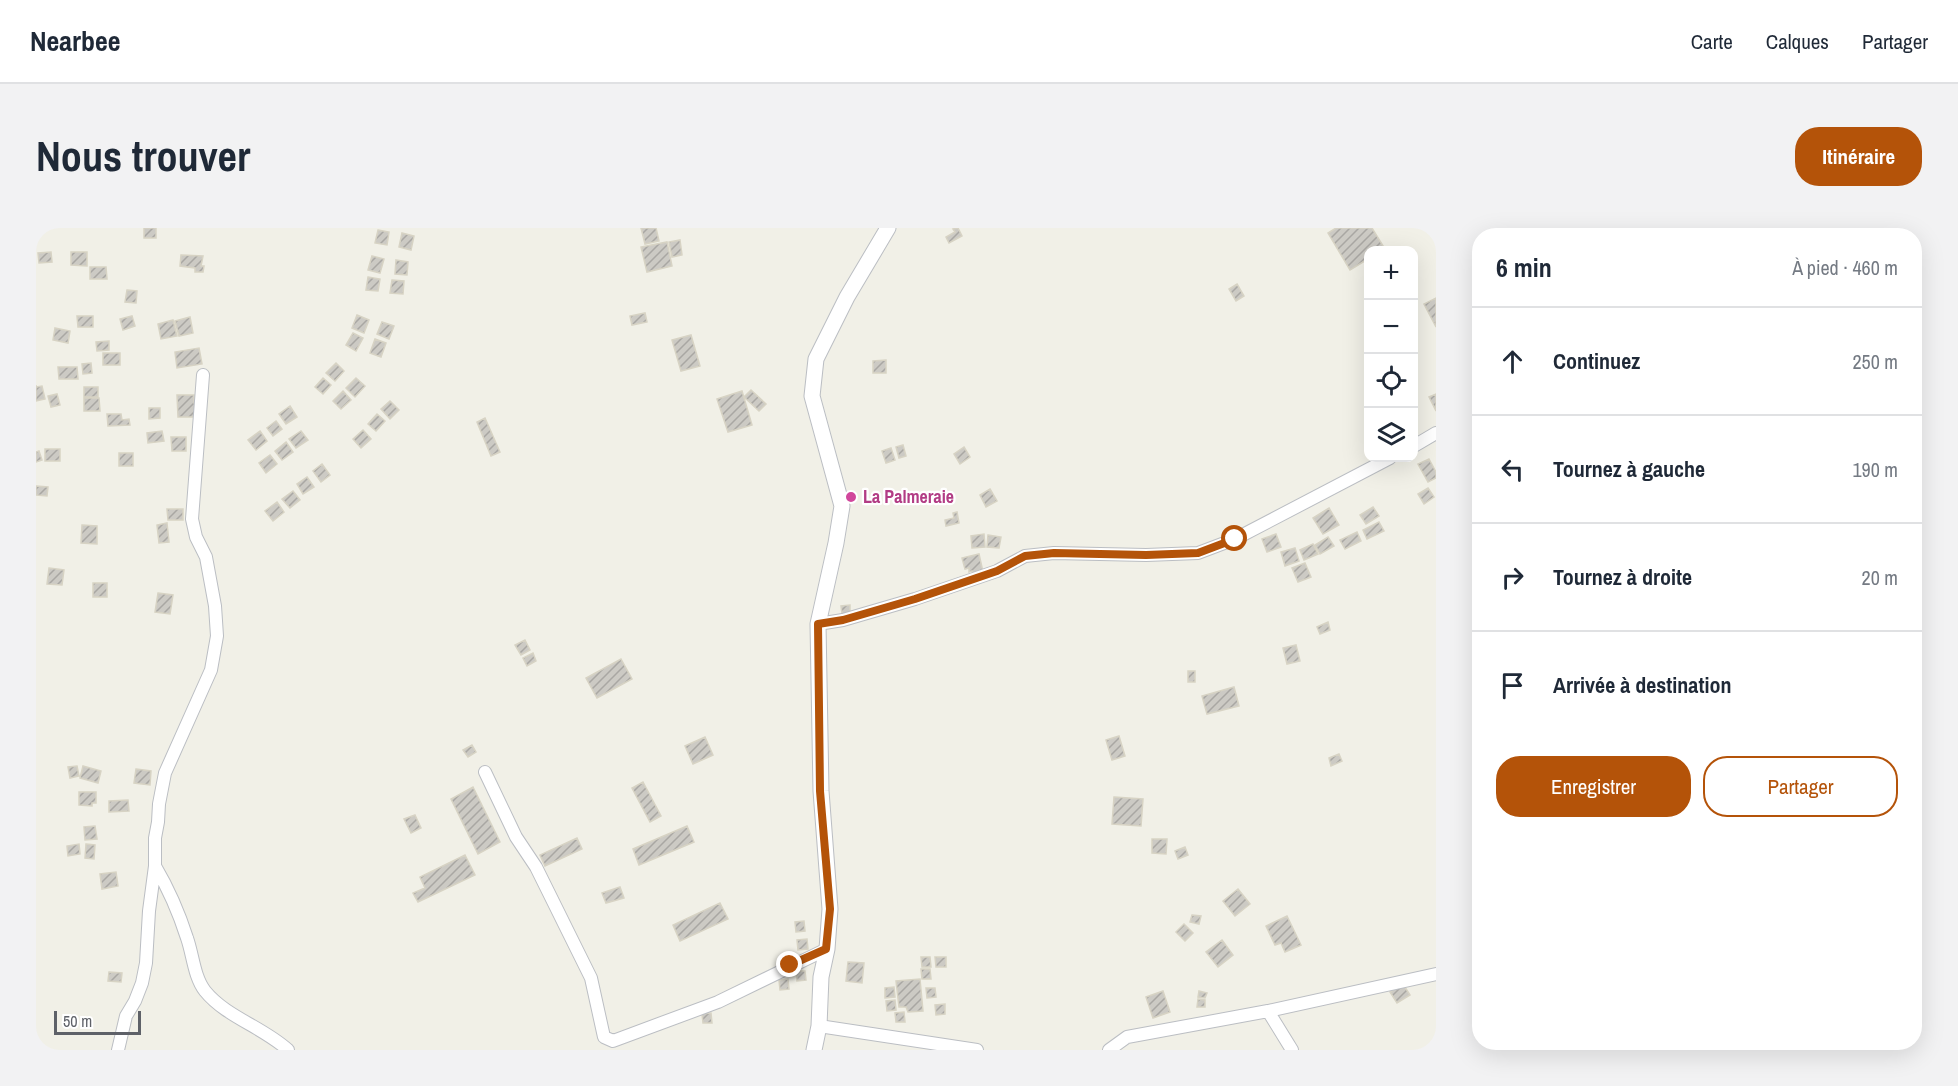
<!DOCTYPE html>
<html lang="fr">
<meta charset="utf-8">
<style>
body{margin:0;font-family:"Archivo Narrow",sans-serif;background:#f2f2f3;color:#1f2937}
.controls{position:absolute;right:18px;top:18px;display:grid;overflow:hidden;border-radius:12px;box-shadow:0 6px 24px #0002}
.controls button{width:54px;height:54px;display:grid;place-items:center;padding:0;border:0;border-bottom:2px solid #e0e1e3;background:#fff;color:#1f2937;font:30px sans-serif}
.scale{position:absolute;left:18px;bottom:15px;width:87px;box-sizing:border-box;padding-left:6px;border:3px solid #5e6168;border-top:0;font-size:16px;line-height:21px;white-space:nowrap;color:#5e6168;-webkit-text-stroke:4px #fff;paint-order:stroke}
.stop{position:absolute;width:18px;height:18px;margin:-14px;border:4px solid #b45309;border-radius:50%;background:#fff}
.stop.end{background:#b45309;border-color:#fff;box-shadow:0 2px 6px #0008}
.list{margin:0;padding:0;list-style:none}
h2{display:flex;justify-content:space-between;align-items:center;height:78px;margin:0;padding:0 24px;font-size:26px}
h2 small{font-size:20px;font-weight:400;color:#747a83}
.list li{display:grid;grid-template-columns:39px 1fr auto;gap:18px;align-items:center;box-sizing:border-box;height:108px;padding:0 24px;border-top:2px solid #e0e1e3}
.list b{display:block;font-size:22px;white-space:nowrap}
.list em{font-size:20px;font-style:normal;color:#747a83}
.actions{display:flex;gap:12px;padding:18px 24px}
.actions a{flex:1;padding:14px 0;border:2px solid #b45309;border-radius:24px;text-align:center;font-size:21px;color:#b45309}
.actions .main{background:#b45309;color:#fff}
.icon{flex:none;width:33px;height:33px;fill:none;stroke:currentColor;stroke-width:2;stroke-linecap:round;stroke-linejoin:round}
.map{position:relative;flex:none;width:1400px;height:822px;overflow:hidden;border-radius:24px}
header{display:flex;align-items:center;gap:36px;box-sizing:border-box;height:84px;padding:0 30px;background:#fff;border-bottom:2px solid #e0e1e3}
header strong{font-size:28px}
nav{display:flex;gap:33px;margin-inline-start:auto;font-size:21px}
.intro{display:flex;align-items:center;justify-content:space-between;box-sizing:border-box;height:144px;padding:0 36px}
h1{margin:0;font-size:42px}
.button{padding:15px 27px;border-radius:24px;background:#b45309;color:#fff;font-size:21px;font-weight:700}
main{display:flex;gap:36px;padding:0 36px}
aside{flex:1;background:#fff;border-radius:24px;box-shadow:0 6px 24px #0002}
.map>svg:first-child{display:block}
</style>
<header>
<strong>Nearbee</strong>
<nav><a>Carte</a><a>Calques</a><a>Partager</a></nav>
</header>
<div class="intro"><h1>Nous trouver</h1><a class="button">Itinéraire</a></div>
<main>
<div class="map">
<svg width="1400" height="822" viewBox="0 0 1400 822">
<defs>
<pattern id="building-hatch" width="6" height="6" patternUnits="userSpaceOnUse" patternTransform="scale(1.5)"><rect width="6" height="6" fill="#cccac4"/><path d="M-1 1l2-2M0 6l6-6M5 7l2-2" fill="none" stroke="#a9a7a3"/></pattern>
</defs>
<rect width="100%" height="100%" fill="#f1f0e7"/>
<path fill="url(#building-hatch)" stroke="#d7d3c4" stroke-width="1.5" d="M108 0H120V10H108Z
M605 0H620L623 13 609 16Z
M922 0 926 8 913 15 910 9 919 4 917 1Z
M1300 0H1336L1349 21 1332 22V31L1314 42 1292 5Z
M342 2 353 4 351 17 339 15Z
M366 5 378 8 375 22 363 19Z
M644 12 646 27 636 29 633 14Z
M631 14 636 38 611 44 605 19Z
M15 24 16 34 3 35 2 25Z
M35 24H51V38L35 37Z
M145 27 167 28 165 38H168L167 44H159V40L144 38Z
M336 28 348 31 344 45 332 42Z
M360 32 372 34 371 47 359 46Z
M54 39H70L71 51H54Z
M332 49 344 51 342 63 330 62Z
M356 52 368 53 367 66 354 65Z
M1201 56 1208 68 1200 73 1193 61Z
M91 62 101 63 100 75 89 74Z
M1400 70V99L1388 76Z
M609 85 611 94 596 97 594 88Z
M321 87 333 92 328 105 316 100Z
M41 88H57V99H42Z
M96 88 99 98 87 102 84 91Z
M154 89 157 105 143 108 139 93Z
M137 92 141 108 125 111 122 96Z
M346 94 358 98 353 111 341 106Z
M19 100 34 103 32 115 17 112Z
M317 105 327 110 320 123 310 117Z
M655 107 664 138 645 143 636 112Z
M339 111 350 115 345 129 334 125Z
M73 113V122L61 123 60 114Z
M163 120 166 136 141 140 139 124Z
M67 125H84V137H67Z
M850 132V145H837V133Z
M55 135 56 145 47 146 46 136Z
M300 135 308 143 299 153 290 145Z
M22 139H41L42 151H23Z
M287 150 295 157 287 166 279 159Z
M320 150 329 158 319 169 310 160Z
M0 157V159L6 158 9 171 0 173Z
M48 159H62V169H48Z
M715 162 730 176 723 183 708 169Z
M307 163 315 172 305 181 297 173Z
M706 163 716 197 692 204 681 171Z
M21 166 24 177 15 179 12 168Z
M1400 166V183L1393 169Z
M141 167H158V175H161L159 189H142Z
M48 170H63L64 183H48Z
M354 173 363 182 354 191 345 181Z
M254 178 261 189 250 196 243 186Z
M113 180H124V190L113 191Z
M71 186H85L86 192 93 191 94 197 72 198Z
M341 186 349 193 340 203 332 196Z
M449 190 464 224 455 228 441 194Z
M240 193 246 201 237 208 231 200Z
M327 202 335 211 325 220 317 211Z
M126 203 128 213 112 215 111 205Z
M224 203 231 213 220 222 212 212Z
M265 203 272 212 260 220 253 211Z
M135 209H150V223H136Z
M250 214 257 224 246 232 239 223Z
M867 217 870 228 863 230 860 219Z
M928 219 934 229 924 236 918 226Z
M855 220 859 232 850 235 846 223Z
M9 221H24V233H9Z
M3 223 6 232 0 234V224Z
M83 225H97V238H83Z
M234 227 241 236 230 245 223 235Z
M1393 231 1400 244V250L1392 254 1382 236Z
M286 236 294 247 285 254 277 243Z
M271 249 278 259 267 266 261 256Z
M0 258 12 259 11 268 0 267Z
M1392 260 1398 269 1388 276 1382 266Z
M954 261 961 273 950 279 944 267Z
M257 263 264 272 254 280 246 271Z
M241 274 248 284 237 293 229 283Z
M1337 279 1343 288 1330 296 1324 287Z
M1293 280 1303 297 1287 306 1277 290Z
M131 281H147V292H132Z
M921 284 923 295 910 298 909 292 918 290 917 285Z
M1343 294 1348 303 1331 311 1327 302Z
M131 295 133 314 123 315 121 297Z
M46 297 61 298V316L45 315Z
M1321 304 1325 313 1309 321 1304 312Z
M948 306 949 319 936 320 935 308Z
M1240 306 1245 319 1231 324 1226 311Z
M952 307 965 309 963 320 951 319Z
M1292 309 1298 318 1284 326 1279 317Z
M1277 316 1282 326 1268 332 1264 322Z
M1259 320 1263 333 1249 338 1245 324Z
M943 326 947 344 937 346 936 343 933 344V340L929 341 926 330Z
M1269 335 1275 349 1262 354 1256 340Z
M13 340 28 342 26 357 11 356Z
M57 355H71V369H57Z
M122 365 137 367 134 386 119 384Z
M814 377V385L806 386 805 378Z
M1292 394 1294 402 1284 406 1281 399Z
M489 412 494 422 485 427 479 417Z
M1260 417 1264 433 1251 436 1247 420Z
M497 425 500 433 491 438 487 430Z
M585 431 596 451 561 470 550 450Z
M1152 443H1159V454H1152Z
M1198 459 1203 478 1171 486 1166 468Z
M1083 508 1089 528 1076 532 1070 512Z
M669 509 677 527 657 536 649 518Z
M436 517 440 524 432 529 427 522Z
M1303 526 1306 533 1295 538 1293 530Z
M41 538 43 548 34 550 32 539Z
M47 538 65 543 62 555 44 550Z
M100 541 115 543 114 557 98 555Z
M607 554 625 588 614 594 596 560Z
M437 559 464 614 442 626 415 571Z
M43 564H60V575H56V578L43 577Z
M1078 569 1107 571 1105 598 1076 596Z
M92 572 93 583 73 584V573Z
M379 587 385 600 375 605 368 591Z
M59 598 61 611 49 612 48 599Z
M651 598 658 614 603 637 597 621Z
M541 610 546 621 509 638 504 627Z
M1116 611H1131L1130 626 1116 625Z
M43 616 44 626 32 628 31 618Z
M50 616 59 617 58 631 49 630Z
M1149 619 1152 627 1142 631 1139 623Z
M429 627 439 647 382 674 377 665 389 660 384 649Z
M80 644 82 658 66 661 64 646Z
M584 659 588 670 570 675 566 665Z
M1202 661 1214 676 1199 688 1187 673Z
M684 675 692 691 644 713 637 697Z
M1156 687 1165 688 1163 696 1154 694Z
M1251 688 1265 717 1249 724 1245 715 1239 717 1230 698Z
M768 693 769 703 760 704 759 694Z
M1148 696 1157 705 1149 713 1140 704Z
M771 711 772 721 762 722 761 712Z
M1186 712 1197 727 1182 739 1170 724Z
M885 729H894L895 739H886Z
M899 729H910V739H900Z
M812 734 828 735 826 755 810 753Z
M885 741H894L895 751H886Z
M760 743H769L770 752 761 753Z
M73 744 86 745 85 754 72 753Z
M752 751 753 761 744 762 743 752Z
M884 751 887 783 872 784 870 779H863L860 753Z
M1367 756 1374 767 1361 775 1354 764Z
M858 759 859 769 849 770V760Z
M890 760H899L900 769 891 770Z
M1127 763 1134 784 1117 790 1110 769Z
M1163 763 1171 765 1169 770 1162 769Z
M1162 771 1169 772V779H1161Z
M859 772 860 782 851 783 850 773Z
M909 776V786L900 787 899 777Z
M868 784 869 794H860L859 785Z
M675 785 676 795H667L666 786Z"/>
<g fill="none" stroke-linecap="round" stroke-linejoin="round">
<defs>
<path id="minor" d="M1378 218 1400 205
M782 396 807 392 879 371 961 343 989 328 1018 325 1110 327 1162 325 1199 311 1354 230
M449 544 480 609 500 639 555 750 568 809 577 813 682 774 791 721
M119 638C132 660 143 685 151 710 157 727 158 749 169 763 190 789 227 799 252 822
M1232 783 1256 822
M783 798 941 822
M82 822 90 788 99 773 106 755 110 735 113 683 119 638V610L122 594 123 576 129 545 175 442 181 408 179 378 170 329 160 309 156 291 167 147
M1073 822 1091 809 1232 783 1400 746"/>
<path id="tertiary" d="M778 822 783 798 785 749 791 721 794 681 785 563 782 396 800 315 806 278 776 168 780 131 811 69 852 0"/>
</defs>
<use href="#minor" stroke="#bbbec3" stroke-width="14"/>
<use href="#tertiary" stroke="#bbbec3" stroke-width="17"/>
<use href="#minor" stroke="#fff" stroke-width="12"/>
<use href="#tertiary" stroke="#fff" stroke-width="15"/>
</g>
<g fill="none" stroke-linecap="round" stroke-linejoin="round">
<path stroke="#b45309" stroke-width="8" d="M754 737 790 721 794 681 784 563 782 396 807 392 879 371 961 343 989 328 1018 325 1110 327 1162 325 1199 311"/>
</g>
<circle fill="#d1479c" stroke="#fff" stroke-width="2" cx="815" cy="269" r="6"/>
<g text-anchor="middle" stroke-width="4.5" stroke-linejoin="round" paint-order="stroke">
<g font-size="18" font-weight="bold" fill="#b23c85" stroke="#fff" text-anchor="start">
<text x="827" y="275">La Palmeraie</text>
</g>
</g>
</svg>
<div class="controls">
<button>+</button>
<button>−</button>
<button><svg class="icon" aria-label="locate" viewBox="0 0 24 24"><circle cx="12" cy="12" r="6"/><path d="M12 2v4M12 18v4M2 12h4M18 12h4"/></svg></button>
<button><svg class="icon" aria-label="layers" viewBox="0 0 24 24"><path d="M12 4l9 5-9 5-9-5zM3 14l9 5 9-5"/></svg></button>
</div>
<div class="scale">50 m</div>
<div class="stop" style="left:1199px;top:311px"></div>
<div class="stop end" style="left:754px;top:737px"></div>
</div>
<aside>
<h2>6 min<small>À pied · 460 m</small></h2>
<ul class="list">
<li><svg class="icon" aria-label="ahead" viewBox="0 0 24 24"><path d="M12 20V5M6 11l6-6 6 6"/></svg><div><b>Continuez</b></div><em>250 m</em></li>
<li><svg class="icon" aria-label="left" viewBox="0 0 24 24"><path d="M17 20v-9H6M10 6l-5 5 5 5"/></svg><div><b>Tournez à gauche</b></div><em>190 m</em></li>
<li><svg class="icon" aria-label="right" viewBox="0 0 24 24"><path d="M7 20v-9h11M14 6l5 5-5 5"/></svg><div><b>Tournez à droite</b></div><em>20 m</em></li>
<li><svg class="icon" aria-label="arrive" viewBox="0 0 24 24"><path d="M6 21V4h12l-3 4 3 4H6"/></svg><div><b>Arrivée à destination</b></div></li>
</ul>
<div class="actions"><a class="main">Enregistrer</a><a>Partager</a></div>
</aside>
</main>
